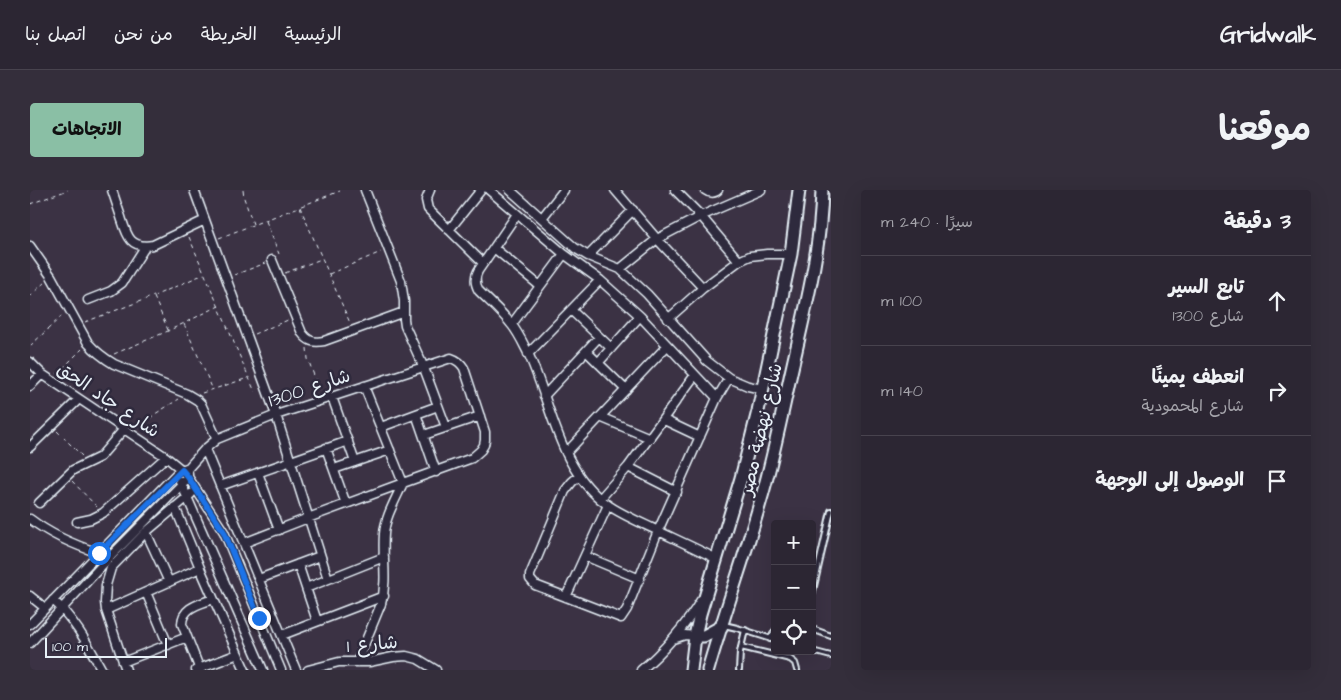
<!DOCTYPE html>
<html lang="ar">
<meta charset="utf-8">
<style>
body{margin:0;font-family:"Architects Daughter","Playpen Sans Arabic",sans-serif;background:#342e3b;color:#f1f3f6;direction:rtl}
.controls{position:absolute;right:15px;bottom:15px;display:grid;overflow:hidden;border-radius:5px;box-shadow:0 5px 20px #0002}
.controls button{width:45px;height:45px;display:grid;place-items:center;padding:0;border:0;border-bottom:1px solid #48434e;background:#2c2633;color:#f1f3f6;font:25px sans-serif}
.scale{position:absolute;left:15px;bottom:12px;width:122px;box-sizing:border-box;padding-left:5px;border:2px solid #e8f1f8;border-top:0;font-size:14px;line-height:18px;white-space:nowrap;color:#e8f1f8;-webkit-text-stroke:4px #2f2a3d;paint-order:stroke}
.stop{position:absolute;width:15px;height:15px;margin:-11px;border:4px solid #1a73e8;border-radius:50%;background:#fff}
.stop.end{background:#1a73e8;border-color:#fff;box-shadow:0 1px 5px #0008}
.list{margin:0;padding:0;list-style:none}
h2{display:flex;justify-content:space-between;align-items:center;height:65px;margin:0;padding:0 20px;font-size:21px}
h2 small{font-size:16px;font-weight:400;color:#a6a5ac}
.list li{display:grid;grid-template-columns:32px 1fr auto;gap:15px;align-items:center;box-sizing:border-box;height:90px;padding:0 20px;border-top:1px solid #48434e}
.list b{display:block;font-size:19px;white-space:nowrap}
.list p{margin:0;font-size:16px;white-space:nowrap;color:#a6a5ac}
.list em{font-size:16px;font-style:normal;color:#a6a5ac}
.icon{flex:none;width:28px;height:28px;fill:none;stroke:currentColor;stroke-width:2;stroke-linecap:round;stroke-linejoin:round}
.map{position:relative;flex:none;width:801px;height:480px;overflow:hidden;direction:ltr;border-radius:5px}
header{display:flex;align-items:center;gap:30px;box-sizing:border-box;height:70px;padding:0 25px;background:#2c2633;border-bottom:1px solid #48434e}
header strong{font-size:24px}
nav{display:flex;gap:28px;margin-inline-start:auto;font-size:18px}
.intro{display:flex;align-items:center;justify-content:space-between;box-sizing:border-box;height:120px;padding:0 30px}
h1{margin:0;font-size:35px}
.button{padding:12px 22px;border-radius:5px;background:#8abfa5;color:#111;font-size:18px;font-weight:700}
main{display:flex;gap:30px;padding:0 30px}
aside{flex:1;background:#2c2633;border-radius:5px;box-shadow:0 5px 20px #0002}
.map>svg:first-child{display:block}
</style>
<header>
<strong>Gridwalk</strong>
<nav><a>الرئيسية</a><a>الخريطة</a><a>من نحن</a><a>اتصل بنا</a></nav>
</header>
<div class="intro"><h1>موقعنا</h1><a class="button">الاتجاهات</a></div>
<main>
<aside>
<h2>3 دقيقة<small>سيرًا · 240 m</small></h2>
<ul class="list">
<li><svg class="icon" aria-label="ahead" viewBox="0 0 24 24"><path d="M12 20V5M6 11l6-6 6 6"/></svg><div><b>تابع السير</b><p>شارع 1300</p></div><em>100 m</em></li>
<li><svg class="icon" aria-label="right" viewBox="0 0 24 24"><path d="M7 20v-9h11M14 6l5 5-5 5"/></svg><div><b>انعطف يمينًا</b><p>شارع المحمودية</p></div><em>140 m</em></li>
<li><svg class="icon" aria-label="arrive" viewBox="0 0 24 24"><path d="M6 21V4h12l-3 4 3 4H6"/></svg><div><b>الوصول إلى الوجهة</b></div></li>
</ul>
</aside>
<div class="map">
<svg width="801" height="480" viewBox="0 0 801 480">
<rect width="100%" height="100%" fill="#3b3244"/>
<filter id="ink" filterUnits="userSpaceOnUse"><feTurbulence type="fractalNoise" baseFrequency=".02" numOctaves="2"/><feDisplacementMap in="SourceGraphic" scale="10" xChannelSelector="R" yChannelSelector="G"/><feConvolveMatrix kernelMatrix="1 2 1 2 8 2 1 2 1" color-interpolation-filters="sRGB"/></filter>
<g filter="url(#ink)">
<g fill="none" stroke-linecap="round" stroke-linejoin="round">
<defs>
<path id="lane" d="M782 405 801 321
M694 435 707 438 745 450
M782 439 801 446
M740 449 745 441
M711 457 760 469 765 473 767 480
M782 461 801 466
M709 480 710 462 715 440"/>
<path id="street" d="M82 0C85 9 88 18 91 27 97 46 100 59 123 55L175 30
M164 0 246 225 298 389
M335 0 371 91 374 111V129L375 136 394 178 416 237
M400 0 396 10 398 19 453 73
M459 0 534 64 570 90 610 126 687 208
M480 0 545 58 558 66 590 79 617 104 677 171 699 188 718 196 732 199
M585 0 627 49 673 98
M645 0 671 26 709 71
M675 0C679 3 684 4 688 0
M487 24 448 81C444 88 445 94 449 101 460 112 472 122 481 134 488 142 493 153 498 163 522 214 528 280 578 315 591 324 607 331 622 338 643 348 665 358 687 369
M512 28 534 0
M419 40 451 0
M0 56 21 86 58 153C66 162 74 168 84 174L157 204 167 210 171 214 187 249
M464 58 510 96
M558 66 603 20
M242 70 272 143C278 151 283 153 294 151L374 122
M590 79 627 49 671 26 731 0
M58 110 81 101 92 93 115 57
M541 120 581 158
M638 129 673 98 709 71 720 66 737 64H761
M482 134 534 64
M556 161 596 200
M498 164 570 90
M0 172 12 184 136 267 152 280 158 287 194 342 251 480
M568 173 610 126
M0 196 12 184
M514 206 569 147
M302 207 325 272
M386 224 406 282
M570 227 620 248
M634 230 670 247
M351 237 408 216
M394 245 450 226
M0 257 49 209
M296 258 316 314
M175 259 266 480
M536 263 637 156
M598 277 647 302
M304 279 360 260
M228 283 249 340
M549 286 542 292 535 301 500 385V389L505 395 591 428 597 419 628 341 687 208 699 188
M150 291 233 480
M190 296 318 251
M570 309 598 277 665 185
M9 313 43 280 70 267 94 239
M145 317 170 378 215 480
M0 329C21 345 44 355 69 363
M47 332 61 329 73 323 136 267
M116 342 139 392
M214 353 278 328 373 293 334 196
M555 366 610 389
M268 374 287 431
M229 389 290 366
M276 398 354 367
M116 402 138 455
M0 406 15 418
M536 407 578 315
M23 410C45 430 58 455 72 480
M76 420 170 378
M0 434 146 284 152 280 159 277 175 259 187 249 246 225 421 168C427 170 431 173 434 178L455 242V250L454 255 451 260 442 268 373 293C366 309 355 327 354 344 352 369 358 389 351 414L327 472
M252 445 354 406
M643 449 655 445 665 446
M0 453 75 372 152 294 158 287V283
M93 472 157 447
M96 480 76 420 75 412 76 395 81 378 116 342 161 304
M166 480 208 464
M170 480 152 434C152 417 170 414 183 409
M278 480 309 472H339L363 467 376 466 388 469 406 480
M611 480C632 463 657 434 671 410"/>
<path id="secondary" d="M665 446H674L692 436
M661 480 665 446 670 424 711 288 728 221 761 64 769 0
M678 480C694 424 714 369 730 313 745 263 754 212 766 161 778 108 791 54 792 0"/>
</defs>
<use href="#lane" stroke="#e8f1f8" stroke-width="8"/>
<use href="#street" stroke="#e8f1f8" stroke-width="11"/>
<use href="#secondary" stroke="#e8f1f8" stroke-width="15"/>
<path stroke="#e8f1f8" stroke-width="1" stroke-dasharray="4 4" stroke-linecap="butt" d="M213 0 214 8 223 34
M0 14 38 0
M270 17 320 133
M236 31 249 64
M159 47 225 202
M189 48 310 1
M255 83 291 69
M299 84 351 62
M204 85 236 73
M0 106 16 91
M124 107 138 140
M55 132 124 106 174 84
M154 134 183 200
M224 144 258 130
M0 156 34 124
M277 158 278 169 290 202
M84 164 138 141 189 116
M27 184 52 159
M172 203 218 188
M108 239 125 224 149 209
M27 241 52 266
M42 291 67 317"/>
<use href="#lane" stroke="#2f2a3d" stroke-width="4"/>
<use href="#street" stroke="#2f2a3d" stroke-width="8"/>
<use href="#secondary" stroke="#2f2a3d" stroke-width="11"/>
</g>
</g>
<g fill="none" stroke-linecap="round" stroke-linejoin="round" filter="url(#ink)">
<path stroke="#1a73e8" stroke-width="6" d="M69 363 152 280 158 287 194 342 229 428"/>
</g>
<g text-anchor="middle" stroke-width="5" stroke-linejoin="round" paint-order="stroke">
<g font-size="19" fill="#e8f1f8" stroke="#2f2a3d">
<text transform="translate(279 197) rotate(-18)" y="7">شارع 1300</text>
<text transform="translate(79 209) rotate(34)" y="7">شارع جاد الحق</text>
<text transform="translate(730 239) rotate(-77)" y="7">شارع نهضة مصر</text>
<text transform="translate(342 453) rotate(-5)" y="7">شارع 1</text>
</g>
</g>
</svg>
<div class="controls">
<button>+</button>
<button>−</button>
<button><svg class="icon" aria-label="locate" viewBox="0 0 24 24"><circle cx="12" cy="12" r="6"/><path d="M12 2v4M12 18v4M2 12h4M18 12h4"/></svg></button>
</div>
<div class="scale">100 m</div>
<div class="stop" style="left:69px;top:363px"></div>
<div class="stop end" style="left:229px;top:428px"></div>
</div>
</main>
